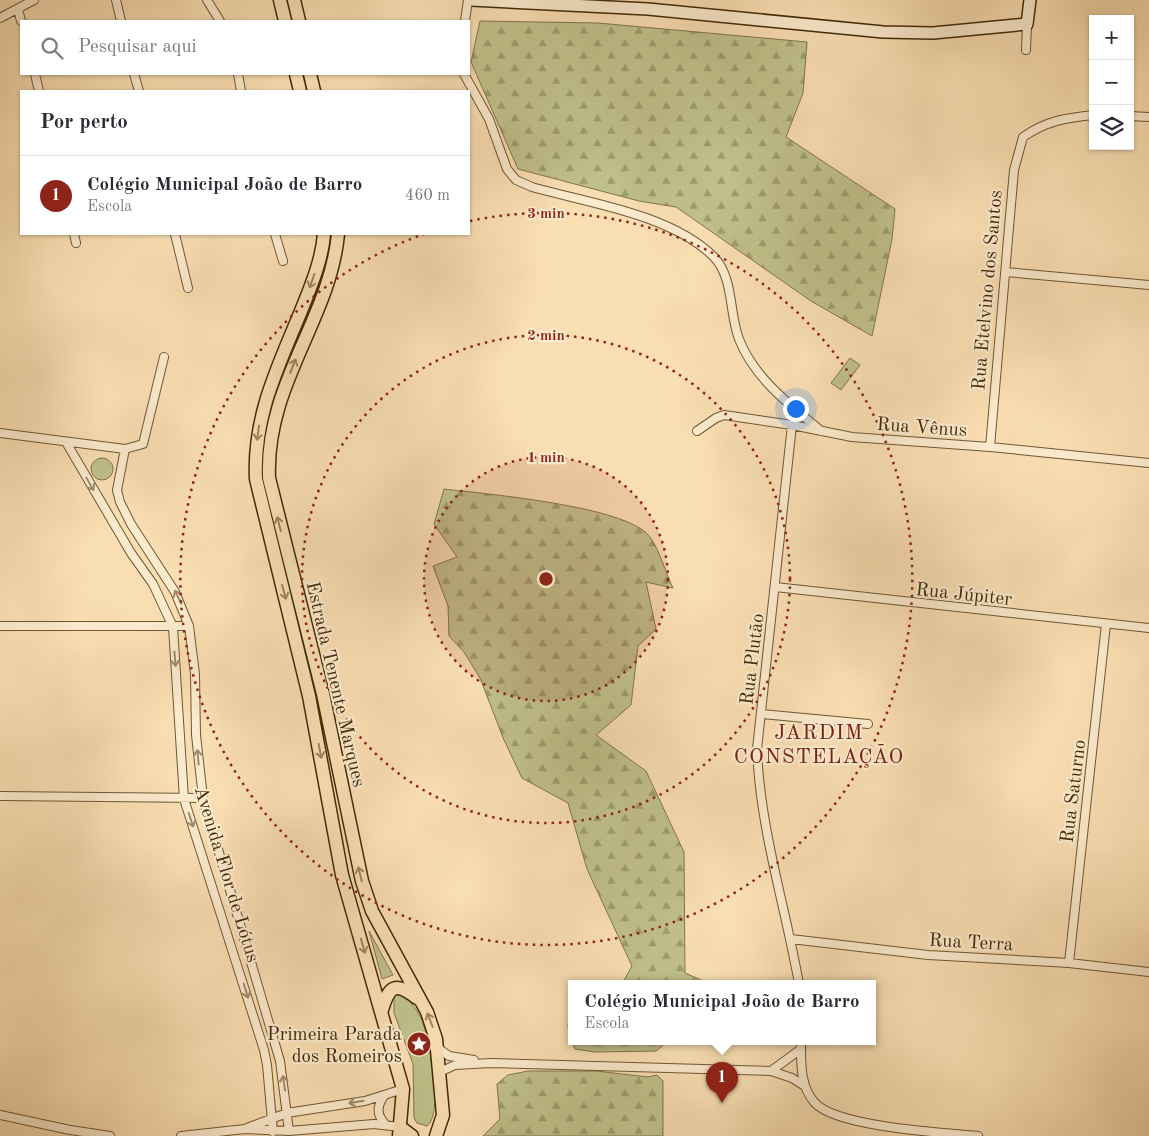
<!DOCTYPE html>
<html lang="pt">
<meta charset="utf-8">
<style>
body{margin:0;font-family:"Old Standard TT",serif;background:#f7f7f7;color:#2b2b33}
.controls{position:absolute;right:15px;top:15px;display:grid;overflow:hidden;border-radius:0px;box-shadow:0 1px 4px #0004}
.controls button{width:45px;height:45px;display:grid;place-items:center;padding:0;border:0;border-bottom:1px solid #e1e1e2;background:#fff;color:#2b2b33;font:25px sans-serif}
.you{position:absolute;left:795px;top:408px;width:18px;height:18px;margin:-12px;border:4px solid #fff;border-radius:50%;background:#1a73e8;box-shadow:0 0 0 8px #1a73e833}
.badge{display:grid;place-items:center;width:32px;height:32px;border-radius:50%;background:#8f2418;color:#fff;font-size:16px;font-weight:700}
.pin{position:absolute;translate:-50% -41px;filter:drop-shadow(0 1px 2px #0008)}
.pin::after{content:'';position:absolute;top:26px;width:18px;height:15px;background:inherit;clip-path:polygon(0 0,100% 0,50% 100%)}
.popup{position:absolute;left:568px;top:980px;width:308px;height:65px;box-sizing:border-box;display:grid;place-content:center;border-radius:0px;background:#fff;filter:drop-shadow(0 1px 4px #0005);font-size:16px;white-space:nowrap;color:#7c7c81}
.popup b{font-size:19px;color:#2b2b33}
.popup::after{content:'';position:absolute;left:50%;top:100%;margin-left:-10px;border:10px solid transparent;border-top-color:#fff}
.list{margin:0;padding:0;list-style:none}
h2{display:flex;justify-content:space-between;align-items:center;height:65px;margin:0;padding:0 20px;font-size:21px}
h2 small{font-size:16px;font-weight:400;color:#7c7c81}
.list li{display:grid;grid-template-columns:32px 1fr auto;gap:15px;align-items:center;box-sizing:border-box;height:80px;padding:0 20px;border-top:1px solid #e1e1e2}
.list b{display:block;font-size:19px;white-space:nowrap}
.list p{margin:0;font-size:16px;white-space:nowrap;color:#7c7c81}
.list em{font-size:16px;font-style:normal;color:#7c7c81}
.icon{flex:none;width:28px;height:28px;fill:none;stroke:currentColor;stroke-width:2;stroke-linecap:round;stroke-linejoin:round}
.map{position:relative;flex:none;width:1149px;height:1136px;overflow:hidden}
.search{position:absolute;background:#fff;box-shadow:0 1px 4px #0004;left:20px;top:20px;width:450px;height:55px;display:flex;align-items:center;gap:12px;box-sizing:border-box;padding:0 18px;border-radius:0px;color:#7c7c81;font-size:19px}
.panel{position:absolute;background:#fff;box-shadow:0 1px 4px #0004;left:20px;top:90px;width:450px;height:145px;border-radius:0px}
.map>svg:first-child{display:block}
</style>
<div class="map">
<svg width="1149" height="1136" viewBox="0 0 1149 1136">
<defs>
<pattern id="forest-firs" width="22" height="20" patternUnits="userSpaceOnUse" patternTransform="scale(1.25)"><rect width="22" height="20" fill="#c0c08a"/><path d="M5 1l3.5 6h-7zM16 11l3.5 6h-7z" fill="#9e9c6f"/></pattern>
</defs>
<rect width="100%" height="100%" fill="#f9deb2"/>
<filter id="stains"><feTurbulence type="fractalNoise" baseFrequency=".004" numOctaves="4"/><feColorMatrix values="0 0 0 0 .2 0 0 0 0 .09 0 0 0 0 .02 0 0 0 .5 -.17"/></filter>
<radialGradient id="worn" r=".72"><stop offset=".6" stop-color="#630" stop-opacity="0"/><stop offset="1" stop-color="#630" stop-opacity=".3"/></radialGradient>
<path fill="#c0c08a" stroke="#817548" d="M850 358 860 365 841 390 831 383Z
M91 469a11 11 0 1 1 22 0a11 11 0 1 1-22 0Z
M369 931 393 975 382 979Z
M394 994H404C410 1002 418 1011 422 1020 429 1038 444 1114 427 1126L417 1123 414 1118 413 1064 394 1013Z"/>
<path fill="url(#forest-firs)" stroke="#817548" d="M480 21 598 23 807 42 803 93 786 137 895 209 892 239 872 336 811 301 676 207 639 201 518 169 471 62Z
M444 489C486 494 626 506 649 536 659 548 666 574 673 588L646 582 656 629 638 646 631 705 596 735 646 771 684 852 685 973 710 984H622L632 966 587 869 568 803 522 778 504 740 480 678 464 652 449 636 448 606 433 566 457 557 434 524Z
M572 1021V1042H667L656 1051 595 1052 575 1049 569 1034 568 1024Z
M528 1071H596L648 1077 657 1075 663 1081V1136H483L500 1119 497 1084 508 1075Z"/>
<g fill="none" stroke-linecap="round" stroke-linejoin="round">
<defs>
<path id="street" d="M116 0 121 21
M207 0 220 21
M18 9 21 21
M0 18 34 0
M465 21 468 0
M1026 50 1027 24
M35 74 39 91
M134 74 139 91
M238 74 241 91
M464 74 489 119 507 169 516 180 532 187C588 203 671 214 714 257 734 278 729 314 739 339 754 378 790 405 821 431
M1130 116 1149 117
M74 234 76 243
M175 234 188 288
M275 234 283 261
M1006 272 1149 285
M792 425 757 749C760 829 785 905 799 984
M697 431 716 418 724 415 792 425 852 437 990 447 1149 463
M0 433 125 449 143 444 164 357
M66 442 131 553 153 584 173 627 184 799 264 1050 267 1065 273 1132
M990 447 1014 170 1023 137C1046 121 1065 118 1093 115
M125 449 117 490 120 502 131 524 175 592 189 626 195 674 196 735 203 798 280 1061 289 1131
M775 587 1149 628
M0 626H189
M761 714 868 724
M0 796 203 798
M791 939 928 955 1069 963 1149 972
M1069 963 1106 624
M801 1042C801 1063 800 1087 815 1103 837 1127 944 1133 978 1136
M438 1048 449 1056 474 1060
M771 1071 792 1078 803 1085
M440 1072 455 1065 491 1063 771 1071 801 1049
M384 1096C377 1106 376 1114 385 1124
M0 1115 70 1130 110 1136
M247 1128 287 1113 365 1101 403 1089
M181 1136 245 1129 289 1131 374 1124 400 1127"/>
<path id="secondary" d="M471 0 648 9 883 32 933 33 1027 24 1030 0"/>
<path id="primary" d="M280 0 285 21
M294 0 299 21
M296 74 300 91
M310 74 314 91
M324 234C322 260 311 286 301 311 278 367 253 416 256 479L309 696 342 875 403 1089 399 1136
M338 234C330 320 265 384 269 478L323 694 362 881 372 911 427 1012 436 1039 443 1115 436 1136
M382 1010C389 986 395 981 417 998
M400 1127 412 1136"/>
</defs>
<use href="#street" stroke="#705732" stroke-width="10"/>
<use href="#secondary" stroke="#422a07" stroke-width="14"/>
<use href="#primary" stroke="#422a07" stroke-width="15"/>
<use href="#street" stroke="#fbeacd" stroke-width="8"/>
<use href="#secondary" stroke="#fbeacd" stroke-width="11"/>
<use href="#primary" stroke="#f9deb2" stroke-width="12"/>
</g>
<defs><path id="oneway-shaft" d="M-6 0H5M1.5-3L5.5 0L1.5 3" fill="none" stroke-width="1.6" stroke-linecap="round" stroke-linejoin="round" transform="scale(1.25)"/></defs>
<g stroke="#9e845c">
<use href="#oneway-shaft" transform="translate(312 281) rotate(109)"/>
<use href="#oneway-shaft" transform="translate(293 366) rotate(-68)"/>
<use href="#oneway-shaft" transform="translate(258 433) rotate(98)"/>
<use href="#oneway-shaft" transform="translate(279 524) rotate(-104)"/>
<use href="#oneway-shaft" transform="translate(284 592) rotate(75)"/>
<use href="#oneway-shaft" transform="translate(320 751) rotate(79)"/>
<use href="#oneway-shaft" transform="translate(360 874) rotate(-104)"/>
<use href="#oneway-shaft" transform="translate(363 946) rotate(74)"/>
<use href="#oneway-shaft" transform="translate(430 1020) rotate(-111)"/>
</g>
<g stroke="#9e8a6a">
<use href="#oneway-shaft" transform="translate(90 484) rotate(60)"/>
<use href="#oneway-shaft" transform="translate(178 597) rotate(-116)"/>
<use href="#oneway-shaft" transform="translate(175 659) rotate(86)"/>
<use href="#oneway-shaft" transform="translate(198 757) rotate(-95)"/>
<use href="#oneway-shaft" transform="translate(191 820) rotate(72)"/>
<use href="#oneway-shaft" transform="translate(246 991) rotate(73)"/>
<use href="#oneway-shaft" transform="translate(284 1083) rotate(-99)"/>
<use href="#oneway-shaft" transform="translate(356 1102) rotate(171)"/>
</g>
<circle cx="546" cy="579" r="122" fill="#8f2418" fill-opacity=".12"/>
<g fill="none" stroke="#8f2418" stroke-width="2.5" stroke-dasharray="2.5 5">
<circle cx="546" cy="579" r="122"/>
<circle cx="546" cy="579" r="244"/>
<path d="M470 221A366 366 0 1 1 424 234"/>
</g>
<defs>
<symbol id="sight-disc" viewBox="-11 -11 22 22"><circle r="9.5" fill="#8f2418" stroke="#fbeacd"/><path d="M0-6L1.8-2.2L6-1.7L2.9 1.2L3.7 5.4L0 3.3L-3.7 5.4L-2.9 1.2L-6-1.7L-1.8-2.2Z" fill="#fff"/></symbol>
</defs>
<g fill-rule="evenodd">
<use href="#sight-disc" x="405" y="1030" width="28" height="28"/>
</g>
<g text-anchor="middle" stroke-width="4.5" stroke-linejoin="round" paint-order="stroke">
<g font-size="19" fill="#422a07" stroke="#fbeacd">
<text transform="translate(986 290) rotate(-85)" y="7">Rua Etelvino dos Santos</text>
<text transform="translate(922 426) rotate(4)" y="7">Rua Vênus</text>
<text transform="translate(964 593) rotate(6)" y="7">Rua Júpiter</text>
<text transform="translate(751 659) rotate(-83)" y="7">Rua Plutão</text>
<text transform="translate(337 684) rotate(77)" y="7">Estrada Tenente Marques</text>
<text transform="translate(1072 791) rotate(-83)" y="7">Rua Saturno</text>
<text transform="translate(228 874) rotate(73)" y="7">Avenida Flor de Lótus</text>
<text transform="translate(971 941) rotate(3)" y="7">Rua Terra</text>
</g>
<g font-size="19" fill="#422a07" stroke="#fbeacd" text-anchor="end">
<text x="402" y="1040">Primeira Parada<tspan x="402" dy="22">dos Romeiros</tspan></text>
</g>
<g font-size="21" letter-spacing="1" fill="#7a1f14" stroke="#fbeacd">
<text x="819" y="739">JARDIM<tspan x="819" dy="24">CONSTELAÇÃO</tspan></text>
</g>
</g>
<circle cx="546" cy="579" r="8" fill="#8f2418" stroke="#fbeacd" stroke-width="2.5"/>
<g font-size="15" text-anchor="middle" font-weight="bold" fill="#8f2418" stroke="#fbeacd" stroke-width="4.5" stroke-linejoin="round" paint-order="stroke">
<text x="546" y="218">3 min</text>
<text x="546" y="340">2 min</text>
<text x="546" y="462">1 min</text>
</g>
<rect width="100%" height="100%" filter="url(#stains)"/>
<rect width="100%" height="100%" fill="url(#worn)"/>
</svg>
<div class="controls">
<button>+</button>
<button>−</button>
<button><svg class="icon" aria-label="layers" viewBox="0 0 24 24"><path d="M12 4l9 5-9 5-9-5zM3 14l9 5 9-5"/></svg></button>
</div>
<div class="you"></div>
<div class="pin badge" style="left:722px;top:1103px">1</div>
<div class="popup"><b>Colégio Municipal João de Barro</b>Escola</div>
<div class="search"><svg class="icon" aria-label="search" viewBox="0 0 24 24"><circle cx="10" cy="10" r="6"/><path d="M15 15l6 6"/></svg>Pesquisar aqui</div>
<section class="panel">
<h2>Por perto<small></small></h2>
<ul class="list">
<li><span class="badge">1</span><div><b>Colégio Municipal João de Barro</b><p>Escola</p></div><em>460 m</em></li>
</ul>
</section>
</div>
